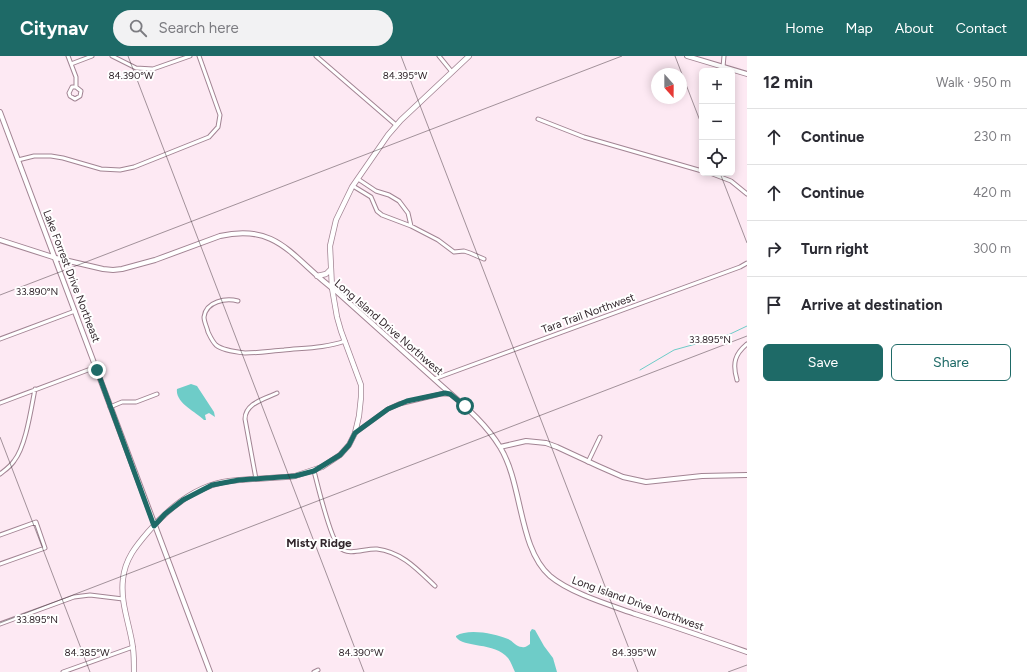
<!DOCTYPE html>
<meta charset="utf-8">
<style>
body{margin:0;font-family:Figtree,sans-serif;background:#f2f2f3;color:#2b2b33}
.controls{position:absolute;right:12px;top:12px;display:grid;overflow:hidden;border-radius:6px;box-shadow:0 2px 10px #0003}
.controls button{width:36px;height:36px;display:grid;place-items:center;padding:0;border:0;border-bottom:1px solid #e1e1e2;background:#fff;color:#2b2b33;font:20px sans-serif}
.compass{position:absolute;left:651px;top:12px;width:36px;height:36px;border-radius:50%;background:#fff;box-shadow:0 2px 10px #0003;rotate:159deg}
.stop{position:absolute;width:12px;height:12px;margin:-9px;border:3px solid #1e6a67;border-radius:50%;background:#fff}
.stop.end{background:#1e6a67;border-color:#fff;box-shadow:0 1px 4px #0008}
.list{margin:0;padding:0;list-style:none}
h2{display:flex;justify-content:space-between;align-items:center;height:52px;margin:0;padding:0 16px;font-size:17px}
h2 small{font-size:13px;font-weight:400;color:#7c7c81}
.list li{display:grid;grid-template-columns:26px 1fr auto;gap:12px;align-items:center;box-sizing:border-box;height:56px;padding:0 16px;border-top:1px solid #e1e1e2}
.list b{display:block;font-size:15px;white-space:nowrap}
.list em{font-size:13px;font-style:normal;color:#7c7c81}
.actions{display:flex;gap:8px;padding:12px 16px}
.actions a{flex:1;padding:9px 0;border:1px solid #1e6a67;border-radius:6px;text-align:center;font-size:14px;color:#1e6a67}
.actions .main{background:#1e6a67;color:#fff}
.icon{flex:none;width:22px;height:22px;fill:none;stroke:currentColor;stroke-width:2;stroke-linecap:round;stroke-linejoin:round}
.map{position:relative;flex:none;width:747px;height:616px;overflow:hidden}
header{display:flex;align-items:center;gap:24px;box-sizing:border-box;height:56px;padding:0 20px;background:#1e6a67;color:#fff}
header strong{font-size:19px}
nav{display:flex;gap:22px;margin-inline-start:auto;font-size:14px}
.search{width:280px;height:36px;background:#f2f2f3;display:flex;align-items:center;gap:10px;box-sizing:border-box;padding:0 14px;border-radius:22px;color:#7c7c81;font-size:15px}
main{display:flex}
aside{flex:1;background:#fff}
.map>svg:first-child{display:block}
</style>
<header>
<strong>Citynav</strong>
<div class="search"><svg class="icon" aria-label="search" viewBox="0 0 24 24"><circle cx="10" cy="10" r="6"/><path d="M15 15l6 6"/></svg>Search here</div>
<nav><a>Home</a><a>Map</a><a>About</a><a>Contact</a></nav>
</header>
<main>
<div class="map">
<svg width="747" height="616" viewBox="0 0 747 616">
<rect width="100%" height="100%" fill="#fde9f3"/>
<path fill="#6eccc8" d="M191 328 197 330 214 356 215 361 209 357 205 359 206 364H204C196 356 175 347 177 333Z
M532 573 535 574 544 590 553 602 557 616H515C513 612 511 606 508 602 495 586 463 592 456 581V580C469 572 495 578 508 583 513 585 516 591 522 591 525 592 527 590 530 588V576Z"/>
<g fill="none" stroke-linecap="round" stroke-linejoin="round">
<path stroke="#6eccc8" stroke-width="1" d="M640 314 674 294 728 279 747 270"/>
<defs>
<path id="minor" d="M68 0 76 21V31L81 35 80 40 75 43 70 40 69 37 72 31H76
M112 0 136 12 153 13 190 0
M316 0 396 69
M439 0 452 16
M71 8 92 0
M723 11 724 0
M538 63 584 81 702 115
M18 104 34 100H51L63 102 101 113 120 114 134 111 209 81 218 71 220 59 199 0
M710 117 731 125 747 138
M358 123 376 135 389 139 399 145 408 157 411 170
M353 130 371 141 377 155 382 159 411 170 438 184 454 196 464 195 470 197 484 203
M238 245C226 242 206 245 204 261 204 266 207 271 208 276 210 280 212 285 216 289 222 294 236 296 245 297 258 297 271 295 284 294 304 292 326 292 345 285
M0 283 75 255
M434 323 740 211 747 207
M737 324C732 307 735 298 747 288
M0 347 96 311
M110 351 122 346H136L157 338
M355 377 388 353 399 348 441 338H451
M588 406 600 381
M314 415C318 430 330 482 339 491 349 501 365 492 377 493 402 496 418 514 435 530
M0 418C5 414 10 411 14 405 26 390 31 353 35 333
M256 423 245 363C245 347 265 343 277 337
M0 479 36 466 45 492 0 508
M0 568 74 541 90 539 123 543
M63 616 133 591
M314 616 318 614"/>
<path id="tertiary" d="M687 0 747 18
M0 56C71 242 139 430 210 616
M0 184 56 202 103 213 113 214 122 213 155 204 220 180C279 166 294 205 336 235 368 264 401 293 433 322 457 344 483 363 500 391 523 428 518 492 550 520 570 537 610 549 635 558 673 570 710 583 747 596
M500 391 526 385 546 387 557 391 598 410 623 421 646 426 702 420 747 419"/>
<path id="secondary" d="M317 220 326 218 330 214
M134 616C134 608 134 600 133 592 130 569 120 547 123 523 125 503 136 490 148 476 167 454 193 432 223 426 246 422 271 423 295 420L322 411 340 399 349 389 355 377 359 360 361 341V329L341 275 337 261 332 232 330 190 336 164 352 131 388 79 401 64 469 0"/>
</defs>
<use href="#minor" stroke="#a28493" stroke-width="5"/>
<use href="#tertiary" stroke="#a28493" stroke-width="6"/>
<use href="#secondary" stroke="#a28493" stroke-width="6"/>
<use href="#minor" stroke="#fff" stroke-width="3"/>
<use href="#tertiary" stroke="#fff" stroke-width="4"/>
<use href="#secondary" stroke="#fff" stroke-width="4.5"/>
</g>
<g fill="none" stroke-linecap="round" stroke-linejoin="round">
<path stroke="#1e6a67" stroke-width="5" d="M97 314 154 470 165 458 183 444 212 429 239 424 295 420 314 415 340 399 349 389 355 377 388 353 407 345 445 337 450 338 465 350"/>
</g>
<path fill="none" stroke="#32262c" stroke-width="1" stroke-opacity="0.45" d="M128 0 364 616M401 0 638 616M675 0 702 70M720 117 747 187M0 239 622 0M0 381 90 616M0 567 747 280M728 616 747 609"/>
<g text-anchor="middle" stroke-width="4" stroke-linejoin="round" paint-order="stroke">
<g font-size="11" fill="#32262c" stroke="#fff">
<text transform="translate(72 220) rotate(69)" y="4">Lake Forrest Drive Northeast</text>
<text transform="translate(588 257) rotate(-20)" y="4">Tara Trail Northwest</text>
<text transform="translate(389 271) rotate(41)" y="4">Long Island Drive Northwest</text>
<text transform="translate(638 547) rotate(20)" y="4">Long Island Drive Northwest</text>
</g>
<g font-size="12" font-weight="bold" fill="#32262c" stroke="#fff">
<text x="319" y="491">Misty Ridge</text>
</g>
</g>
<g font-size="10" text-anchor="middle" fill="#32262c" stroke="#fff" stroke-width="4" stroke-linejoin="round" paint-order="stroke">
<text x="131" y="23">84.390°W</text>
<text x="405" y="23">84.395°W</text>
<text x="37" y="239">33.890°N</text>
<text x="710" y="287">33.895°N</text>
<text x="37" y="567">33.895°N</text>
<text x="87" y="600">84.385°W</text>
<text x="361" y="600">84.390°W</text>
<text x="634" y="600">84.395°W</text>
</g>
</svg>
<div class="controls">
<button>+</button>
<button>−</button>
<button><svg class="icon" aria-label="locate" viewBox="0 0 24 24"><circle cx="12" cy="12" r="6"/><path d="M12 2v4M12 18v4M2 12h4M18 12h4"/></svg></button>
</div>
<svg class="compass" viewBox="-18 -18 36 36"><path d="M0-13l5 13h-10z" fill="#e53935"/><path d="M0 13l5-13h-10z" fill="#7c7c81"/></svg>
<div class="stop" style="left:465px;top:350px"></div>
<div class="stop end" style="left:97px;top:314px"></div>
</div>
<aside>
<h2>12 min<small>Walk · 950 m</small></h2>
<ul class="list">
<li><svg class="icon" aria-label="ahead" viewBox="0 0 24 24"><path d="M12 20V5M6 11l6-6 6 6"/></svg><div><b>Continue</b></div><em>230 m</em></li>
<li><svg class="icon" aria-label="ahead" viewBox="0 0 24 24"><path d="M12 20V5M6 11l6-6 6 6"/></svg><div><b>Continue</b></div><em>420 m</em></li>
<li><svg class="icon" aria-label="right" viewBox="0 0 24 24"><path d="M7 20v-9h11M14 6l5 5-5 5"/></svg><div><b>Turn right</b></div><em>300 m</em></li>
<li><svg class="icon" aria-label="arrive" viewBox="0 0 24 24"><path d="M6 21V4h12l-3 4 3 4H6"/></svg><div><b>Arrive at destination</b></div></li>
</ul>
<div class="actions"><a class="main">Save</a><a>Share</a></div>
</aside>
</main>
